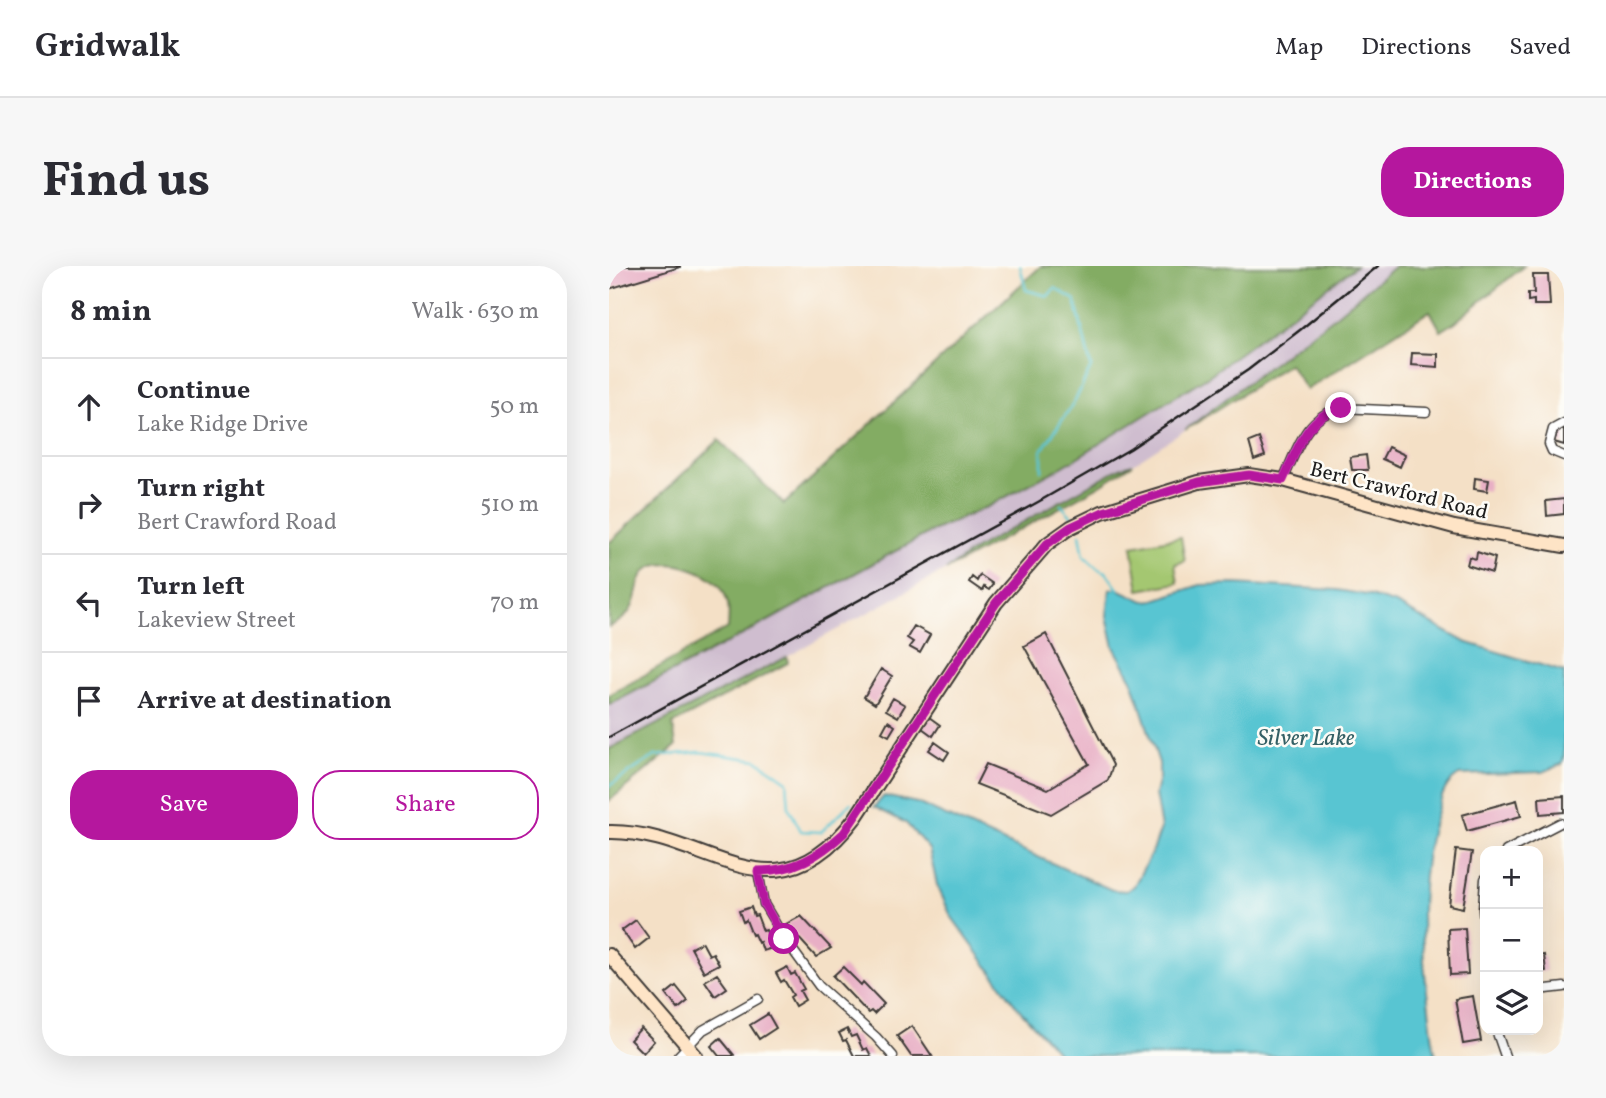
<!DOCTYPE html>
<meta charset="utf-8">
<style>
body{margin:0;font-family:Vollkorn,serif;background:#f7f7f7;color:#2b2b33}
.controls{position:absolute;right:21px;bottom:21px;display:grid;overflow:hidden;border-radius:14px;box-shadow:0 7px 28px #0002}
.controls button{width:63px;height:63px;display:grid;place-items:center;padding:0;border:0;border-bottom:2px solid #e1e1e2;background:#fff;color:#2b2b33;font:35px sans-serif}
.stop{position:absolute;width:21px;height:21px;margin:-16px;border:5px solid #b5179e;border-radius:50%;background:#fff}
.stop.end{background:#b5179e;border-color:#fff;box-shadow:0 2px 7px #0008}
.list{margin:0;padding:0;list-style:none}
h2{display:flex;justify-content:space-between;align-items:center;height:91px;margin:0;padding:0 28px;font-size:30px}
h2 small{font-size:23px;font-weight:400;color:#7c7c81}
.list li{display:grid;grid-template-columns:46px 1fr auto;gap:21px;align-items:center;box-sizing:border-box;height:98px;padding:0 28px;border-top:2px solid #e1e1e2}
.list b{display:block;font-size:26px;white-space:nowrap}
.list p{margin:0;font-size:23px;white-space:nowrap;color:#7c7c81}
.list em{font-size:23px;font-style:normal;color:#7c7c81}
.actions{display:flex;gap:14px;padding:21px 28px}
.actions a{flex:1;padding:16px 0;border:2px solid #b5179e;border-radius:28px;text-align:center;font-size:24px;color:#b5179e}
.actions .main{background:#b5179e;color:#fff}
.icon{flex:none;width:38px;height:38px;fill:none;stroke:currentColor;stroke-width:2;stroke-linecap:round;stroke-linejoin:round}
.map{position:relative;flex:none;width:955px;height:790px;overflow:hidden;border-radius:28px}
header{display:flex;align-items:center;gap:42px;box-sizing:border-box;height:98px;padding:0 35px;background:#fff;border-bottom:2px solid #e1e1e2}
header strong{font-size:33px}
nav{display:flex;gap:38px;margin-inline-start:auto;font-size:24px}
.intro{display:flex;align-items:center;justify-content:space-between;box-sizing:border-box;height:168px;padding:0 42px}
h1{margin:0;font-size:49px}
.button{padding:18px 32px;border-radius:28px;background:#b5179e;color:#fff;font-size:24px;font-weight:700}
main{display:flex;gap:42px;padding:0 42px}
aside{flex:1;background:#fff;border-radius:28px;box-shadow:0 7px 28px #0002}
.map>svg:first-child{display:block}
</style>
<header>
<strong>Gridwalk</strong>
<nav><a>Map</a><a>Directions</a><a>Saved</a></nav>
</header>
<div class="intro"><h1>Find us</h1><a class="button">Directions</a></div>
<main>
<aside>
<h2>8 min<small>Walk · 630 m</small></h2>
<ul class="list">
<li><svg class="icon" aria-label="ahead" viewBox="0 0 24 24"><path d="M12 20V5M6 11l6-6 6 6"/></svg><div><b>Continue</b><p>Lake Ridge Drive</p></div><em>50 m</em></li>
<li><svg class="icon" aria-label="right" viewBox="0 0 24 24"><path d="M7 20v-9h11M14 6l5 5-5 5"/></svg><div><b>Turn right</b><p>Bert Crawford Road</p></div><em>510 m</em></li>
<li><svg class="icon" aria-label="left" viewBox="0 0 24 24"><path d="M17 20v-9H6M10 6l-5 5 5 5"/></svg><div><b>Turn left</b><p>Lakeview Street</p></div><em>70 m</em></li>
<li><svg class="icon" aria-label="arrive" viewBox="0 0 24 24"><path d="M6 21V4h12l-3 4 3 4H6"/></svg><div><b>Arrive at destination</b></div></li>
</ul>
<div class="actions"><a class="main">Save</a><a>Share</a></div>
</aside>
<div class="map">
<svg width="955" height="790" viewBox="0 0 955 790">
<rect width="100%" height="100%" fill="#fdfcf7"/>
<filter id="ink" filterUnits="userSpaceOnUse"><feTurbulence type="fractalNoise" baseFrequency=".0143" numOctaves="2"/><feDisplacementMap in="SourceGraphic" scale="14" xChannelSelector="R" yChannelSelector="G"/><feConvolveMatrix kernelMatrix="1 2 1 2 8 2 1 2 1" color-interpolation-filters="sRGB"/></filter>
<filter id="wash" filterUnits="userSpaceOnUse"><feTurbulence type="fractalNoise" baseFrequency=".00686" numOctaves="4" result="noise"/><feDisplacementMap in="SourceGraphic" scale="28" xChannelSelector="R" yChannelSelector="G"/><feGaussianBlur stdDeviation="1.57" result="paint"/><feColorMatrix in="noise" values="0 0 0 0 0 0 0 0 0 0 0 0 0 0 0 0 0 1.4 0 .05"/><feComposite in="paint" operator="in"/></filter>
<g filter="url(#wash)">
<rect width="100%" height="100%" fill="#f4e0c6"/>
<path fill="#cfbdcf" d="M701 0H829L490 220 178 391 179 397 64 458 67 480 0 535V429L599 91Z"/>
<path fill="#a4c771" stroke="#607246" stroke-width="2" d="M572 271 576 295 566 298 569 317 530 324 523 280Z"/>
<path fill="#83ac63" stroke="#506440" stroke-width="2" d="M432 0H747L601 109 453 201 380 240 323 265 141 365 0 439V429L119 362C120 348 121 337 114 325 105 306 60 291 41 302 19 315 39 344 0 361V277L110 174 175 238Z
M786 0H915L845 57 832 65 821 45 697 124 680 98 576 164 721 54Z
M524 198 490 220 337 304 368 282 511 202Z
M178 391 179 397 64 458 67 480 0 535V483Z"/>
<path fill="#59c5d2" stroke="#3a7077" stroke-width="2" d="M626 318 728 324 758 329 787 338 856 376 955 406V491L953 498 934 506 850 509C836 517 833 530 828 545 809 604 811 665 818 726 821 747 822 769 827 790H452L409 742 342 650 328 619 320 583 297 557 265 541 275 530 308 537 503 624 517 625 525 620 545 582 552 562 546 528 550 512V497L523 414 505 381 498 350 501 323H509L535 335 545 334 591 319Z"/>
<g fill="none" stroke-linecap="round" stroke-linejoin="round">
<path stroke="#59c5d2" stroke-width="2.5" d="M411 0 417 24 439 30 446 22 466 34 482 101 466 135 433 184V205
M452 239 465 253
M471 268 475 290 489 303 497 306 509 323
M0 520 46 490 91 486 148 494 178 515 180 542 192 565 212 566 242 537"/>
</g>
<g id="blocks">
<path fill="#e8afc5" d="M0 0H71V1L0 23Z
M924 9H939L941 39H925V34L919 35V27H925Z
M803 87 829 88V101L802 99Z
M950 161 955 162V179L945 176Z
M650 172 656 190 645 194 640 176Z
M779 181 796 189 791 201 773 193Z
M757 189 759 204H743L741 191Z
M866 212 880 214 878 225 865 223Z
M955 233V248L938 250 937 235Z
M868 286 886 292 883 307 858 299 860 291 867 293Z
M371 309 384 318 380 324 375 321 373 325 360 316 363 311 368 315Z
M305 360 321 369 311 387 300 381 304 376 298 372Z
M437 368 504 499 499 514 442 548 367 518 377 498 439 523 480 498 415 380Z
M272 403 283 410 266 438 255 431Z
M284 432 296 439 289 451 277 444Z
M320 451 331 459 324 470 313 462Z
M279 455 286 460 280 470 273 466Z
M326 476 340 486 335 494 320 484Z
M955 530V546L931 548 930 532Z
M908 534 912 550 858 565 853 549Z
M847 584 863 586 854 642 840 639Z
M142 641 145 650 148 649 154 665 157 664 160 672 163 671 166 681 154 685 151 676 149 677 145 668 143 669 137 654 134 656 130 645Z
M192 650 222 682 207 691 177 658Z
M27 654 40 672 26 683 13 664Z
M856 662 859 708 841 709 839 663Z
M93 676 100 689 104 687 110 698 95 706 82 682Z
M935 689 937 705 929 706V690Z
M178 701 182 709 186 707 195 723 191 725 196 734 186 740 181 731 184 729 175 714 172 716 167 707Z
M234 701 252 719 254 716 275 738 265 748 262 745 259 747 224 710Z
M108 708 118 722 106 730 96 715Z
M67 720 79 735 69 743 57 728Z
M864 730 872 775 854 778 846 733Z
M159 748 167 762 150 773 141 759Z
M303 760 323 790H302L288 770Z
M32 762 45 775 34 787 21 774Z
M238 763 242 771 247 769 254 784 258 782 262 790H245L237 774 234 775 230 767Z
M111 772 125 789 124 790H110L102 780Z"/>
</g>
</g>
<g filter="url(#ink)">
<use href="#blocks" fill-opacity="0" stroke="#3c3936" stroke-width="2"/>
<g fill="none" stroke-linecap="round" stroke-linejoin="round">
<defs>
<path id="street" d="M955 157 944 163 940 178 943 185 955 190
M674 214C688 184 696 150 732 142L817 146
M897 585 951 557
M149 605 155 638 175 672 210 720 267 771 284 790
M876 613 874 643 876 672
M929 724 955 721
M887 764 896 790
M69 790 94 764 149 733"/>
<path id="secondary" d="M0 566C99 564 163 662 247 551L387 337 438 278 462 261 493 246 590 216 640 209 674 214 845 261 955 280
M0 689 87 790"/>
</defs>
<use href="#street" stroke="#3c3936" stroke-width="11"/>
<use href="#secondary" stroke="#3c3936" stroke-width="16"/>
<use href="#street" stroke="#fff" stroke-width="8"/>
<use href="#secondary" stroke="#fee4c6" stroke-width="12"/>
<path stroke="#1c1c1c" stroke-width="2.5" d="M0 471 429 236 521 183 639 104 691 64 769 0"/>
</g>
</g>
<g fill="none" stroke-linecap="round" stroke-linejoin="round" filter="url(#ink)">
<path stroke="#b5179e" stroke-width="9" d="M175 673 155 638 149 605C185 605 209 591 235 567L387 337 438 278 462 261 494 246 590 216 640 209 674 214C688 184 697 150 732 142"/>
</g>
<g text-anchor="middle" stroke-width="5" stroke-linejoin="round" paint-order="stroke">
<g font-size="21" fill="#1c1c1c" stroke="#fdfcf7">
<text transform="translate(790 224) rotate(14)" y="7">Bert Crawford Road</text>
</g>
<g font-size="23" font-style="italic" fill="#346065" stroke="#fdfcf7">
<text x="697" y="479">Silver Lake</text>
</g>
</g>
</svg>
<div class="controls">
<button>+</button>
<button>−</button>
<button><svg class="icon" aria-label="layers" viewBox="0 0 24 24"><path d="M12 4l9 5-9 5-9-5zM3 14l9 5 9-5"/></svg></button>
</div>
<div class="stop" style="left:175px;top:673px"></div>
<div class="stop end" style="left:732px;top:142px"></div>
</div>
</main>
